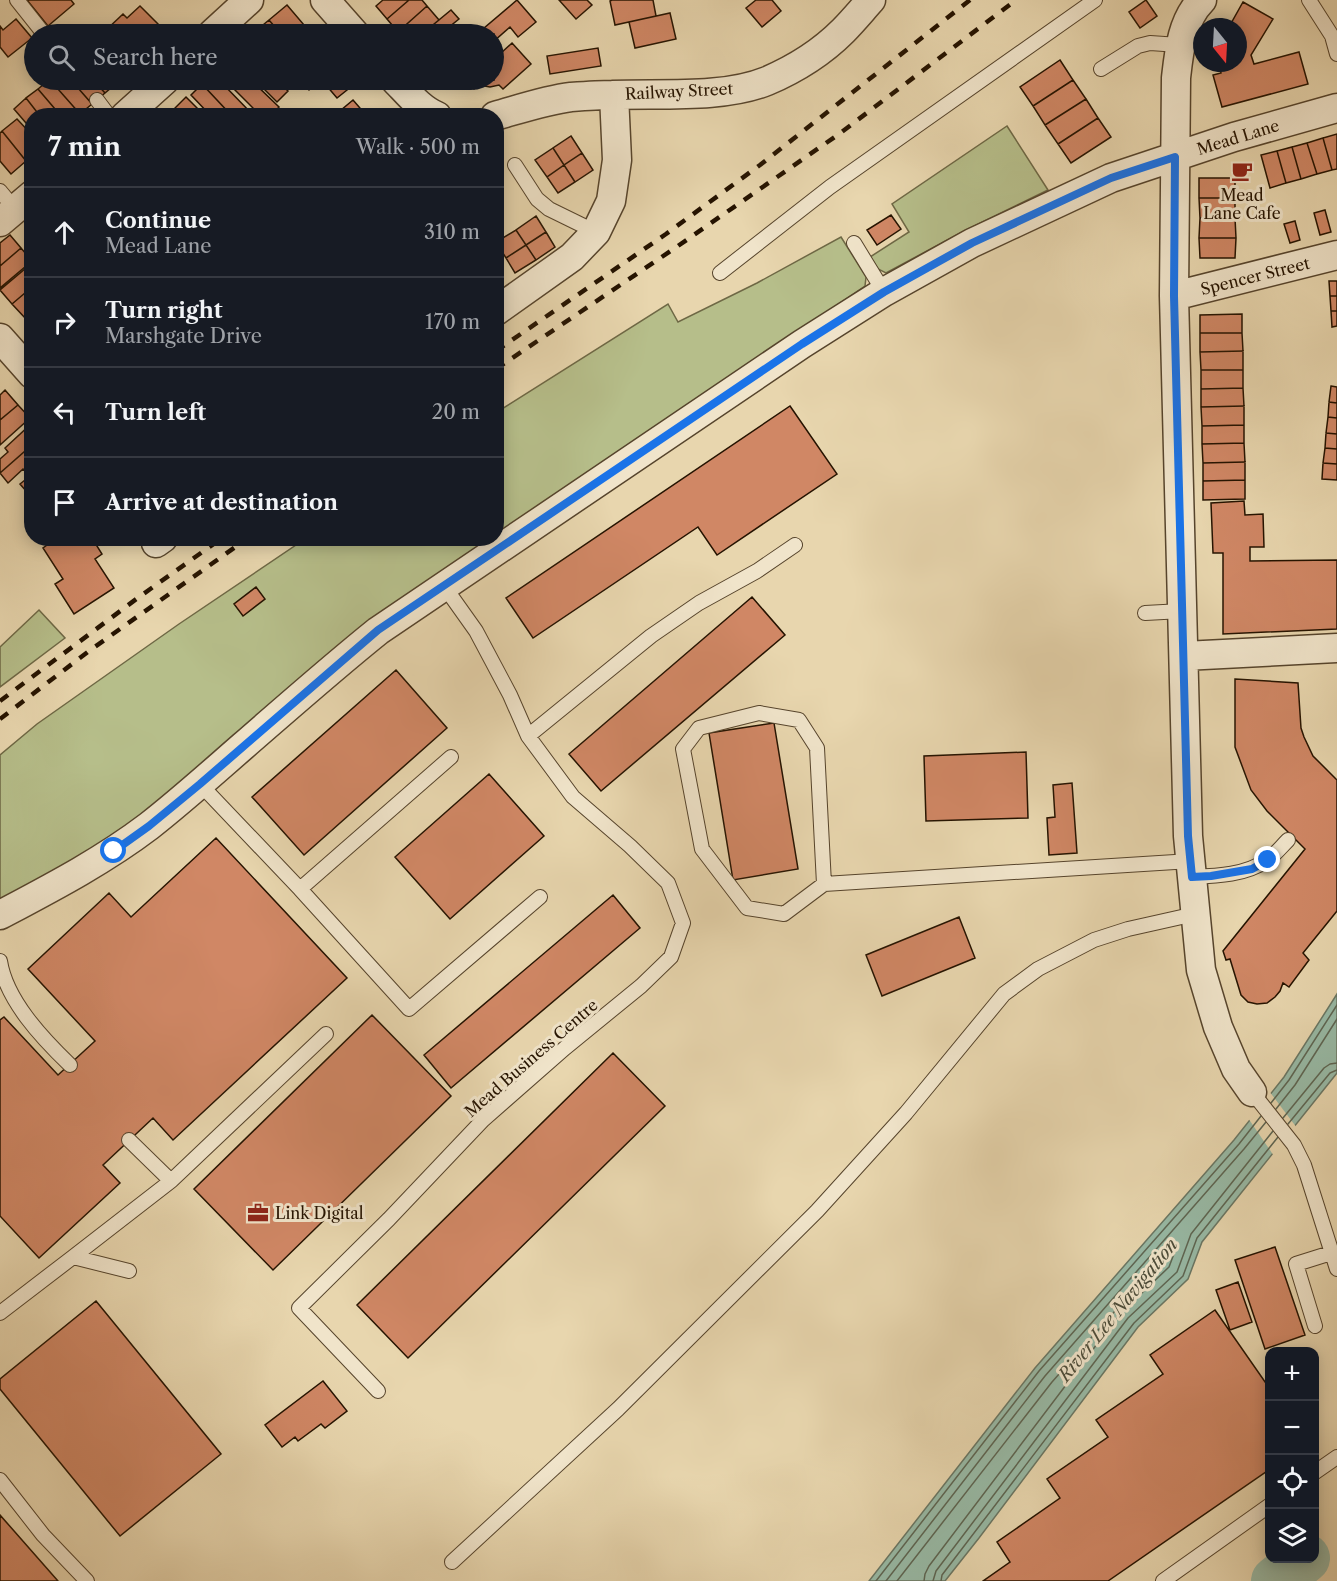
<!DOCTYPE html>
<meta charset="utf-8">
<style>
body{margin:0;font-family:"Libre Caslon Text",serif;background:#20242c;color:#f1f3f6}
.controls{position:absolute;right:18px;bottom:18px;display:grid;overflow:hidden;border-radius:12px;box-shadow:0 3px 15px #0003}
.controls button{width:54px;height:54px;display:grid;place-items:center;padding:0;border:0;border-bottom:2px solid #363941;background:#171b24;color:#f1f3f6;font:30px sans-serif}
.compass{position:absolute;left:1193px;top:18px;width:54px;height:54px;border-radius:50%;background:#171b24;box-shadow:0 3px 15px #0003;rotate:162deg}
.stop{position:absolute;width:18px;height:18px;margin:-14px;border:4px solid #1a73e8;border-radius:50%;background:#fff}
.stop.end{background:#1a73e8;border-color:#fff;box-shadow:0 2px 6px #0008}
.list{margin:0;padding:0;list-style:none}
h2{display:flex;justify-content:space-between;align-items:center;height:78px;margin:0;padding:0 24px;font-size:26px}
h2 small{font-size:20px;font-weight:400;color:#9ea1a6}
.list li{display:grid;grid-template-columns:39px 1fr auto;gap:18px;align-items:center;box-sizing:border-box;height:90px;padding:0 24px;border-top:2px solid #363941}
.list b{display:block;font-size:22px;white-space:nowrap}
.list p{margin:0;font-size:20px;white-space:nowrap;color:#9ea1a6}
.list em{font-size:20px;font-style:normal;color:#9ea1a6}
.icon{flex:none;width:33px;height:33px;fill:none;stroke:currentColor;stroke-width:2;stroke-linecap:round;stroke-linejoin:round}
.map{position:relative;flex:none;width:1337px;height:1581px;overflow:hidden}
.search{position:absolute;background:#171b24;box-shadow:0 3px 15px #0003;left:24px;top:24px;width:480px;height:66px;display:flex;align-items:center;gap:15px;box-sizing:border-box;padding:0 21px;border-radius:33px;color:#9ea1a6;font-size:22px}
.panel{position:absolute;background:#171b24;box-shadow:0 3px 15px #0003;left:24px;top:108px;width:480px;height:438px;border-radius:24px}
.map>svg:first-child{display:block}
</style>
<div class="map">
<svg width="1337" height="1581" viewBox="0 0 1337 1581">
<rect width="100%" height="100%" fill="#e8d6ae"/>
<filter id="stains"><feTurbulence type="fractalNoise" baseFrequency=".00333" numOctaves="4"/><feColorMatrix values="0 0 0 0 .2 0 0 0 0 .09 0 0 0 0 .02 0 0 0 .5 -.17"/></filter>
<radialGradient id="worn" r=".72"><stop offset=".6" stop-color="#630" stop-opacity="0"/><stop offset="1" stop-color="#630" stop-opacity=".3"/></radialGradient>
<path fill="#b6be8a" stroke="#6e6845" stroke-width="1.5" d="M1007 126 1048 190 964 231 886 273 878 269 870 257 909 232 892 204Z
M841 237 866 277 865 286 497 536V412L668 304 678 322 757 283Z
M305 539H493L133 823 69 863 0 901V755L37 724 179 624Z
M39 610 65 638 0 687V647Z"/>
<path fill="#98baa6" stroke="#6a7764" stroke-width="1.5" d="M1337 994V1073L1202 1242 1188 1279 1138 1327 979 1538 945 1581H869L1035 1368 1234 1140 1284 1077Z"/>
<path fill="#e8d6ae" d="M1269 1091 1297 1128 1274 1156 1248 1118Z"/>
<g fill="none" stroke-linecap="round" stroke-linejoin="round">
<path stroke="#5e6653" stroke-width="1.5" d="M1271 1103 1289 1080 1337 1005
M1276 1109 1295 1085 1337 1019
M1283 1118 1324 1068 1330 1064 1337 1063
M1288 1124 1330 1073 1337 1070
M1172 1247 1175 1251 1169 1267 1124 1310H1120L1119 1305Z
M876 1581 1039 1371 1239 1144 1261 1116
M886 1581 1045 1376 1244 1149 1266 1122
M897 1581 1052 1382 1115 1311 1119 1310V1315L929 1566 925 1574 924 1581
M933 1581 936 1571 1128 1318 1177 1272 1191 1234 1273 1131
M941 1581 942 1575 1134 1323 1183 1276 1197 1238 1278 1137"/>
<path stroke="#98baa6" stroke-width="50" d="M1276 1581 1305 1558"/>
</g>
<path fill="#d08765" stroke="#251300" stroke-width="1.5" d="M27 0H71L74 4 48 26Z
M383 0H409L387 19 376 6Z
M409 0H422L427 6 398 32 387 19Z
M517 0 536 22 518 37 510 27 494 41V34H477Z
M559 0H587L592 5 576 19Z
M612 0H653L656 16 615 25 610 1Z
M756 0H772L781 11 762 27 746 8Z
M1146 0 1157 16 1140 28 1129 12Z
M1243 2 1273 19 1251 55 1254 64 1299 52 1308 84 1222 107 1213 75 1221 73 1219 63H1238V27H1229Z
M287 5 310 32 307 34H281L269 20Z
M140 6 158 24 147 34H106L104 32 123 14 127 18Z
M427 6 439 20 422 34H401L398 32Z
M451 10 459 19 448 28 451 32 448 34H422Z
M670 13 676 39 635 48 629 22Z
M16 19 32 38 8 57 0 47V26L3 30Z
M269 20 281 34H252Z
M512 43 531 64 503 89 499 85 490 87 479 85 474 89 466 80H494V47L500 54Z
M598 48 601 66 550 74 547 56Z
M1060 60 1073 80 1033 106 1020 87Z
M49 80H50L80 114 78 116H61L38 89Z
M50 80H71L92 104 80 114Z
M71 80H93L105 93 92 104Z
M93 80H116L118 82 105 93Z
M207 80H219L254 116H232L202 84Z
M225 80H251L279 107 270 116H261Z
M255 80H276L288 91 277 102Z
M300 80H320L309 90Z
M332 80H355L357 82 337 98 326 85Z
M1073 80 1086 99 1045 125 1033 106Z
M202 84 232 116H211L191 95Z
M38 89 61 116H40L26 98Z
M186 97 205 116H172L170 113Z
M26 98 40 116H32V130L14 109Z
M1086 99 1098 118 1058 144 1045 125Z
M353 100 366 115 334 116Z
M1098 118 1111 137 1071 163 1058 144Z
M17 119 32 135V156L26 161 2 131Z
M2 131 26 161 11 174 0 161V133Z
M1337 134V169L1332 170 1323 138Z
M571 136 582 153 564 165 553 148Z
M1323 138 1332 170 1317 174 1307 143Z
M1307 143 1317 174 1301 179 1292 147Z
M1292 147 1301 179 1286 183 1277 151Z
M553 148 564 165 547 177 535 160Z
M1277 151 1286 183 1270 188 1261 155Z
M582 153 593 170 575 182 564 165Z
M564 165 575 182 558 193 547 177Z
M1199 178H1235V198H1199Z
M1199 198H1235V218H1200Z
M1325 210 1331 232 1320 235 1314 213Z
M891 215 901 229 877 245 867 230Z
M536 216 546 232 526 245 516 230Z
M1200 218H1235L1236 238H1199Z
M1295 221 1300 240 1290 243 1284 224Z
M516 230 526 245 506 258 496 242Z
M546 232 555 247 536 260 526 245Z
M10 235 21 248 0 266V243Z
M1199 238H1236L1235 258H1200Z
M526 245 536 260 515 273 506 258Z
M21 248 32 261 0 288V266Z
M32 263V287L12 304 0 290Z
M1329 281H1337V296H1330Z
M32 287V314L26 319 12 304Z
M1330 296H1337V311H1331Z
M1331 311H1337V326L1332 327Z
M1242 314V333H1200V315Z
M1200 333H1242L1243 351 1200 352Z
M1243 351V370H1201L1200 352Z
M1201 370H1243V388L1201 389Z
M1331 386 1337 387V403L1329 402Z
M1243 388 1244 406 1201 407V389Z
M5 390 18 405 0 420V395Z
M1329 402 1337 403V418L1328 417Z
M18 405 30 418 0 445V420Z
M790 406 837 474 717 555 698 527 533 638 506 598Z
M1244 406V425L1202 426 1201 407Z
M1328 417 1337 418V434L1326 433Z
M31 424 32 445 0 473V459L8 452 5 448Z
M1244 425V443L1202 444V426Z
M1326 433 1337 434V449L1325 448Z
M1244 443 1245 462 1203 463 1202 444Z
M32 445V467L26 472 23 469 8 483 0 473Z
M1325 448 1337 449V464L1323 463Z
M1245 462V480L1203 481V463Z
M1323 463 1337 464V480L1322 479Z
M32 467V488L27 492 20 484 30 476 26 472Z
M1245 480V499L1203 500V481Z
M1244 501 1245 515 1263 514 1264 547H1250V561L1337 560V629L1223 634V553H1213L1211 503Z
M57 538H92L102 554 95 559 114 588 74 614 55 584 63 579 43 548Z
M256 587 265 599 243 616 234 604Z
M752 597 785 635 601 791 569 754Z
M396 670 447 728 304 855 252 797Z
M1235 679 1298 683 1301 728 1304 737 1313 756 1337 780V911L1303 953 1309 960 1289 987 1283 983 1280 991 1275 997 1267 1003 1257 1004 1248 1002 1241 995 1230 959 1226 960 1223 951 1305 849 1267 811 1251 790 1235 747Z
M774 723 798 869 733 880 709 733Z
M1026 752 1028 818 926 821 924 756Z
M489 774 544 836 450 919 395 857Z
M1072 783 1077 853 1049 855 1047 818 1055 817 1053 785Z
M216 838 347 978 173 1140 153 1118 103 1165 120 1183 39 1258 0 1216V1020L4 1017 58 1075 95 1041 28 969 109 893 131 917Z
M613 895 640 928 451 1088 424 1055Z
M959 917 975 958 882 996 866 955Z
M372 1015 451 1096 273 1270 194 1189Z
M613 1053 665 1106 408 1358 357 1305Z
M1275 1247 1305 1335 1265 1349 1235 1260Z
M1238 1282 1252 1322 1230 1330 1216 1290Z
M96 1301 221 1454 120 1536 0 1389V1379Z
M1215 1310 1270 1389V1469L1108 1581H983L1010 1562 997 1542 1060 1498 1047 1479 1108 1437 1096 1420 1163 1374 1150 1355Z
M323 1381 347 1411 325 1428 321 1424 298 1441 295 1437 282 1447 265 1425Z
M0 1515 58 1581H0Z"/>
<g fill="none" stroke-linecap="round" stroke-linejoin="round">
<defs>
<path id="service" d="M17 0 44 34
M1309 0 1332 36 1337 54
M1101 69 1138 46 1150 43 1179 45
M97 100 109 116
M515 165 537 199 549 209 596 232
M0 191 15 209
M854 243 884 292
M720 273 830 187 1095 0
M1145 613 1182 611
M528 736 651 636 699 603 757 571 795 545
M200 784 300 889 409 1009 540 897
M1192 877C1217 876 1246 875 1267 860 1275 855 1281 847 1288 840
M824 884 817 748 799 720 759 713 699 728 683 749 702 849 747 908 784 914 824 884 1191 861
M300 889 451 757
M0 961C6 1000 42 1038 70 1065
M1252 1092 1294 1145 1304 1165 1337 1269
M171 1181 326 1034
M73 1257 171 1181 129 1140
M0 1313 73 1257 129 1271
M1315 1326 1296 1264 1331 1253
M378 1391 299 1308 389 1219 483 1120 565 1048 641 986 671 957 683 923 668 883 630 846 573 797 528 736 510 695 476 631 444 586
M1314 1473 1337 1457
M0 1480 43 1535 87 1581
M452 1562 618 1409 817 1211 906 1113 1004 994 1038 969 1094 940 1128 929 1195 914
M1163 1581 1270 1505"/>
<path id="minor" d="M325 0 355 34
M1202 0C1182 20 1179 51 1176 78L1174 296 1188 836 1201 970 1218 1027 1236 1069 1252 1092
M212 34 249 0
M395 80C407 92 420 109 437 116
M125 116 165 80
M495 116C520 109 546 100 571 97 585 96 599 95 612 95 659 93 723 99 767 81 795 69 822 52 843 31 853 21 862 10 871 0
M0 222 32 195
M1174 296 1337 255
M496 311 572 257 596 232 611 201 617 160 614 95
M0 338 32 374
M156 543 163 538
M1184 656 1337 648
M0 915C51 888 103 861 149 826 181 801 212 773 243 746 288 707 332 668 378 631L802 344 884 292 972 243 1111 178 1234 137 1337 108"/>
</defs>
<use href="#service" stroke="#56442c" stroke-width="16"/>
<use href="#minor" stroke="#56442c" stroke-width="31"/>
<use href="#service" stroke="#f0e4ca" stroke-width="14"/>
<use href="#minor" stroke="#f0e4ca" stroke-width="28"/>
<path stroke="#251300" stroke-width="4.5" stroke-dasharray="10 10" stroke-linecap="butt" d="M496 351 666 234 760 165 970 0
M496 369 675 248 839 134 1016 0
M0 701 139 597 222 538
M0 719 89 651 248 538"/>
</g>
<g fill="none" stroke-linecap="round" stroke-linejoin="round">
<path stroke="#1a73e8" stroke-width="8" d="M114 851 149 826 200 784 378 630 802 344 884 292 972 243 1111 178 1175 157 1174 296 1188 836 1192 877 1211 876 1252 869 1268 860"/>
</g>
<defs>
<symbol id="cafe-bare" viewBox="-9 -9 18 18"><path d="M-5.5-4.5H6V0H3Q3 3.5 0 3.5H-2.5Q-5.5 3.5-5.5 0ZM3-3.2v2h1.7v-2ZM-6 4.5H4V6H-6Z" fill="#8f2418" stroke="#f0e4ca" stroke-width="2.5" paint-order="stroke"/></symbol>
<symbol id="office-bare" viewBox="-9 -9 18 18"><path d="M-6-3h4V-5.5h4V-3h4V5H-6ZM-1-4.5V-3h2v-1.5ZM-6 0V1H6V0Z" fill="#8f2418" stroke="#f0e4ca" stroke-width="2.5" paint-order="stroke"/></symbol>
</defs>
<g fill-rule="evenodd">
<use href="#cafe-bare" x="1227" y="156" width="30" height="30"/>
<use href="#office-bare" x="243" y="1198" width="30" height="30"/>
</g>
<g text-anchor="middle" stroke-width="6" stroke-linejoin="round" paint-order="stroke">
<g font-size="16" fill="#251300" stroke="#f0e4ca">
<text transform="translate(679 91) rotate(-3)" y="6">Railway Street</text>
<text transform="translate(1238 137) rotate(-17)" y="6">Mead Lane</text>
<text transform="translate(1255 276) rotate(-14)" y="6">Spencer Street</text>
<text transform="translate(531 1058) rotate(-41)" y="6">Mead Business Centre</text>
</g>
<g font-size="16" fill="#251300" stroke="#f0e4ca">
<text x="1242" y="201">Mead<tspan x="1242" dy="18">Lane Cafe</tspan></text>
<text x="275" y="1219" text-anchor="start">Link Digital</text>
</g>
<g font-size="18" font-style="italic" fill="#4d4d3a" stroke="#f0e4ca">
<text transform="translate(1118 1310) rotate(-51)" y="6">River Lee Navigation</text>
</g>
</g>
<rect width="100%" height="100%" filter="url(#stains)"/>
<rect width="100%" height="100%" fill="url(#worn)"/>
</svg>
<div class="controls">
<button>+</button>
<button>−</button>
<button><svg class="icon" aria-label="locate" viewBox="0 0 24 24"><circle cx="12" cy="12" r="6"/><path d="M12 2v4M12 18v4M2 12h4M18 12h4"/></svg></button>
<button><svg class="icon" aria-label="layers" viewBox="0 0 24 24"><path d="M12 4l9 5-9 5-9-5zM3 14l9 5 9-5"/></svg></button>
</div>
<svg class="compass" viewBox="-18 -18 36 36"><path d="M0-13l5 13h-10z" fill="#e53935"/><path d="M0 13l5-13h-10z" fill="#9ea1a6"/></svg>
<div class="stop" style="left:114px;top:851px"></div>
<div class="stop end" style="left:1268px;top:860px"></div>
<div class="search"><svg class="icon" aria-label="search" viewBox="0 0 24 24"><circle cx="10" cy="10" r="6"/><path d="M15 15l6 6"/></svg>Search here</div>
<section class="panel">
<h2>7 min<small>Walk · 500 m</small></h2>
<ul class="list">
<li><svg class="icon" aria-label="ahead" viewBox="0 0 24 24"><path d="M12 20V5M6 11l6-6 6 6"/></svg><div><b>Continue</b><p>Mead Lane</p></div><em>310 m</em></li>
<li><svg class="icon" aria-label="right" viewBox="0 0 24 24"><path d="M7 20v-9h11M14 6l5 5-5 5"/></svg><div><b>Turn right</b><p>Marshgate Drive</p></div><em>170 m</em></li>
<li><svg class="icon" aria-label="left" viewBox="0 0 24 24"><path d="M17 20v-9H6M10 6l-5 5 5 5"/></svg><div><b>Turn left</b></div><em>20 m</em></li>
<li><svg class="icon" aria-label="arrive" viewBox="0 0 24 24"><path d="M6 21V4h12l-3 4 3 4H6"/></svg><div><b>Arrive at destination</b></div></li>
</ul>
</section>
</div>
